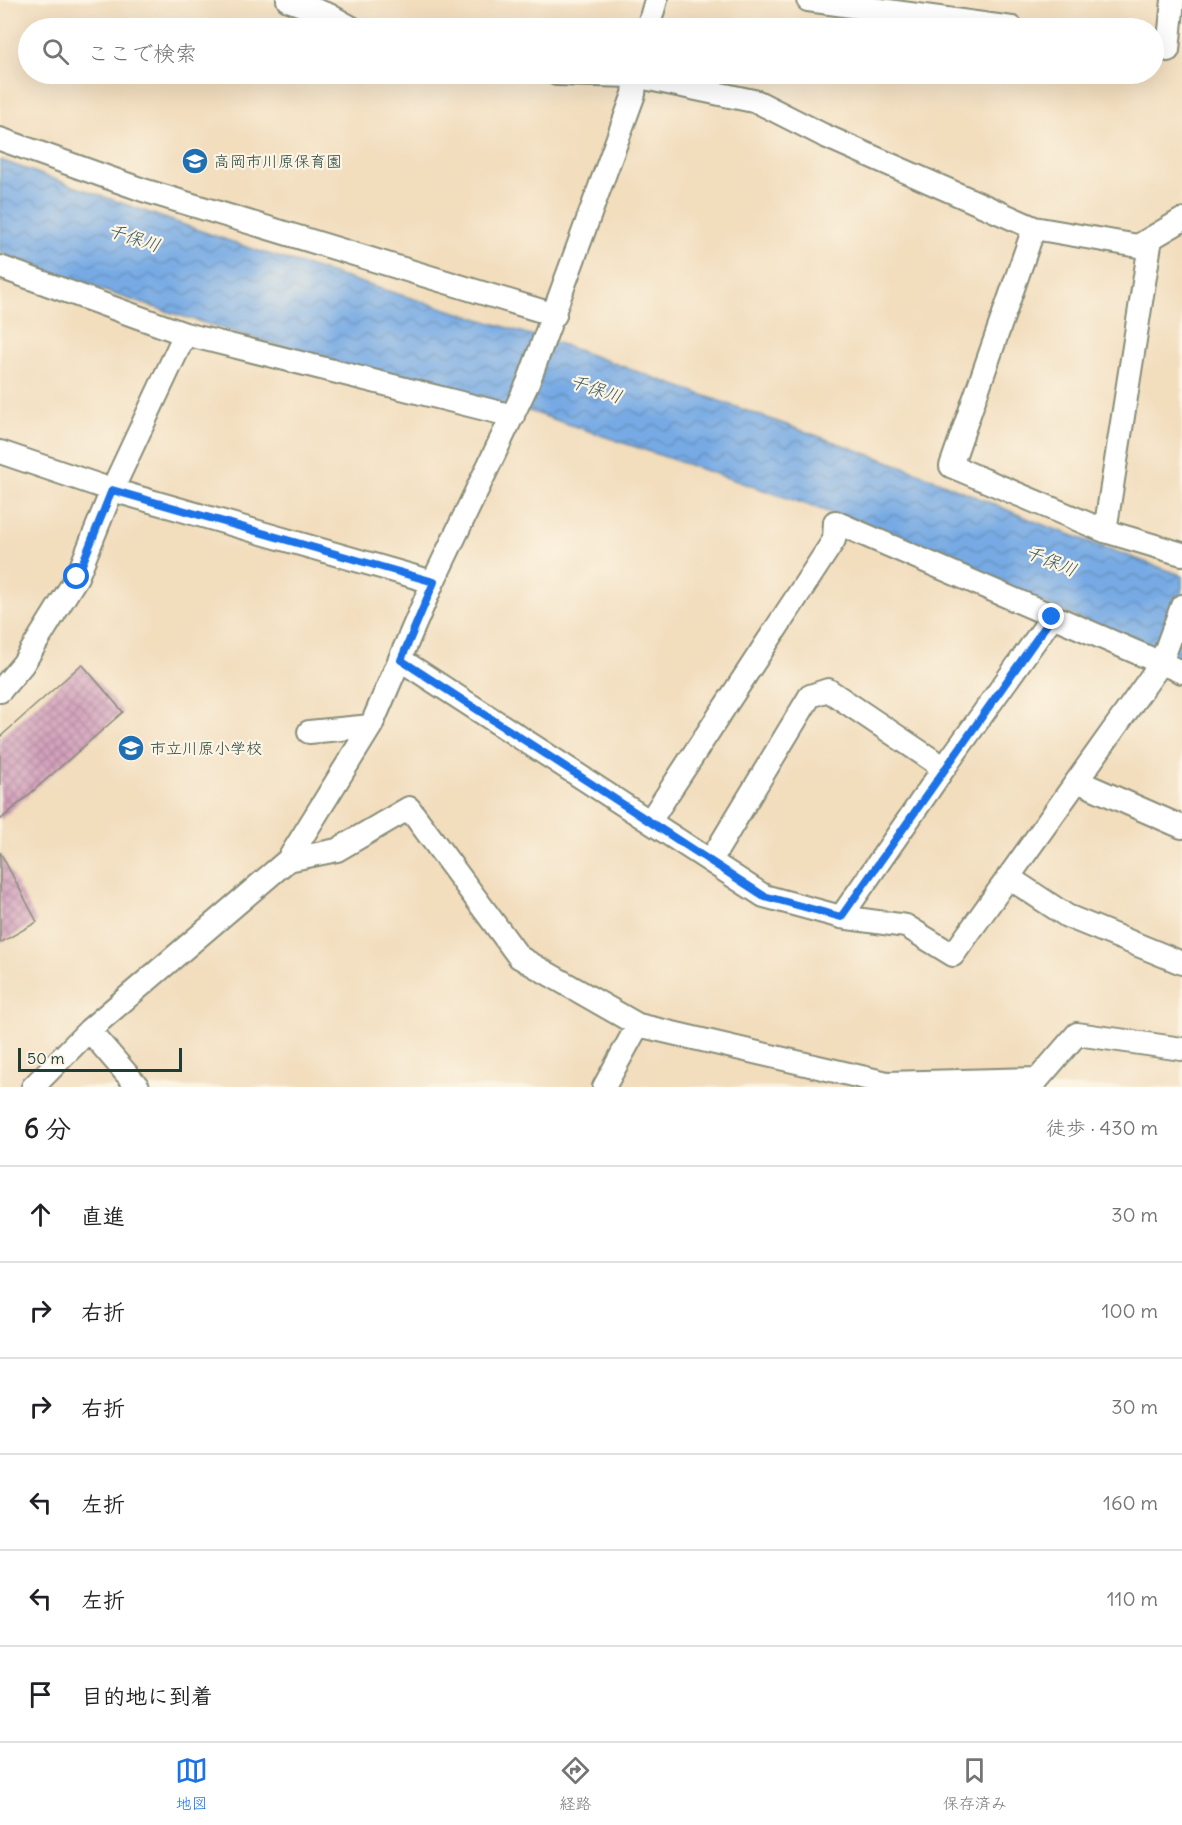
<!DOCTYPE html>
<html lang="ja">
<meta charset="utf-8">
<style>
body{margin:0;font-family:Delius,"Klee One",sans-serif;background:#f6f6f6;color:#202124}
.scale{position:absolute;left:18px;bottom:15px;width:164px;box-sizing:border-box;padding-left:6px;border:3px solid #1f3d34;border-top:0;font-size:16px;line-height:21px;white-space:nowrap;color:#1f3d34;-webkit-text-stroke:4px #fcf5e5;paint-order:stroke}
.stop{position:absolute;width:18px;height:18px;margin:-14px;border:4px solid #1a73e8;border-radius:50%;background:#fff}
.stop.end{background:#1a73e8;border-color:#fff;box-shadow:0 2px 6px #0008}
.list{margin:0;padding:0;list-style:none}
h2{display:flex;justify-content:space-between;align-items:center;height:78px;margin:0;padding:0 24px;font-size:26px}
h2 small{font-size:20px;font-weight:400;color:#757577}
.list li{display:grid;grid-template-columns:39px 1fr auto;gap:18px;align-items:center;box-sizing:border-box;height:96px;padding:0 24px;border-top:2px solid #e0e0e0}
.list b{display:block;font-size:22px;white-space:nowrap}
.list em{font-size:20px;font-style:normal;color:#757577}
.icon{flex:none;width:33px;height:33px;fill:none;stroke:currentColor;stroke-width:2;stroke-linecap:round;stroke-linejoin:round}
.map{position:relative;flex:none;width:1182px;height:1087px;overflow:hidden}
.search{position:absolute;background:#fff;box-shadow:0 6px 24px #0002;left:18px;right:18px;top:18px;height:66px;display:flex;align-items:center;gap:15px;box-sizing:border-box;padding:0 21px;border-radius:33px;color:#757577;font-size:22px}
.sheet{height:654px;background:#fff}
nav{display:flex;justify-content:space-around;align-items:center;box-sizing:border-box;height:84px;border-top:2px solid #e0e0e0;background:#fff;font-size:16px;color:#757577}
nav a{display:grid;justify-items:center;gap:3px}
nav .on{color:#1a73e8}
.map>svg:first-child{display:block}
</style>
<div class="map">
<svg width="1182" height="1087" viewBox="0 0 1182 1087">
<defs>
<pattern id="water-waves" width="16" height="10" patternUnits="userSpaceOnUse" patternTransform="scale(1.5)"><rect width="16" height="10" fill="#77aae4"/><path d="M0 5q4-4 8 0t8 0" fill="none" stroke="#618cba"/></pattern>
<pattern id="building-cross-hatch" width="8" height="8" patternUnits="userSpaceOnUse" patternTransform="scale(1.5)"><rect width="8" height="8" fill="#d3a1bc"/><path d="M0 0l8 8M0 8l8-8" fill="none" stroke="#ab849a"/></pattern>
</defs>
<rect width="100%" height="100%" fill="#fcf5e5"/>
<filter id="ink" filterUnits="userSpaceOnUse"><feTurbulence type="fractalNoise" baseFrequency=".0167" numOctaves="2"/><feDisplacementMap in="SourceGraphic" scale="12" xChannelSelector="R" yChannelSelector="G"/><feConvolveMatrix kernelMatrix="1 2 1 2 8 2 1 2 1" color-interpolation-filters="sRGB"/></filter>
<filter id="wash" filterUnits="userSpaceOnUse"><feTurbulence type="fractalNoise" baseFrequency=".008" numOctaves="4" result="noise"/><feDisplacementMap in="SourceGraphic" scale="24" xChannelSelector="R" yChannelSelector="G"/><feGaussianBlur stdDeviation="1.35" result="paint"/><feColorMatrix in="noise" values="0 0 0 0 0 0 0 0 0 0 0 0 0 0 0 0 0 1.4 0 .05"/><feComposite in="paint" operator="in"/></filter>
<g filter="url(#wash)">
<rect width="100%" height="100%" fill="#f2ddbd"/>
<path fill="url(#water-waves)" stroke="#4b748c" stroke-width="1.5" d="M0 160 252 249 560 344 907 468 1046 526 1178 574 1182 576V662L829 512 529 411C455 398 384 376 312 355 207 325 102 293 0 253Z"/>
<g id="blocks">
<path fill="url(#building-cross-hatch)" d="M82 664 123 712 0 820V737Z
M0 852 37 922 0 943Z"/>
</g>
</g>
<g filter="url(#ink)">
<use href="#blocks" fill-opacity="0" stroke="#888d78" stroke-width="1.5"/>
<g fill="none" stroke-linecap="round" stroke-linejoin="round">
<defs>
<path id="street" d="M288 0 329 15 352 28
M808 0 1012 28
M648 28 656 0
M1168 50 1173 0
M557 74 635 76 758 102 823 135 1034 228 1138 246 1182 220
M0 139 143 190 555 315
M1034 228 951 466 1105 531 1151 238
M0 267 185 334 513 416
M0 452 112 490 433 582
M1105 531 1182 554
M401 660 764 896 841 917 906 926 953 955 1161 663 1182 606
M0 691 23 664 77 577 112 490 185 334
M309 732 371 726
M944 768 1052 617
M1077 781 1182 827
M650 821 834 540 835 522 1182 672
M288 860 337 850 409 808 519 957 638 1025 887 1083 1038 1079 1077 1034 1182 1049
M711 860 810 696 828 690 944 768 841 917
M1008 877 1067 916 1182 963
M89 1030 138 1087
M33 1087 89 1030 288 860 371 726 433 582 528 383 634 94 636 74
M604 1087 638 1025"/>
</defs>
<use href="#street" stroke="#888d78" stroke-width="26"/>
<use href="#street" stroke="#fff" stroke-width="22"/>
</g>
</g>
<g fill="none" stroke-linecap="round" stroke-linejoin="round" filter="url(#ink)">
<path stroke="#1a73e8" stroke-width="8" d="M77 577 112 490 434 582 401 660 764 896 841 917 1052 617"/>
</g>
<defs>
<symbol id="school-disc" viewBox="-11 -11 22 22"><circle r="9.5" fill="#1f6fb2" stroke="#fcf5e5"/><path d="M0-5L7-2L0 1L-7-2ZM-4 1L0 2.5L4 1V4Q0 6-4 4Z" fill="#fff"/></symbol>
</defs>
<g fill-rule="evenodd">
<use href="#school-disc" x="180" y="146" width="30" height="30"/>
<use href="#school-disc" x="116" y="733" width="30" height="30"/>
</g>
<g text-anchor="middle" stroke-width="4.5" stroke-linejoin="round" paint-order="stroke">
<g font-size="16" fill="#1f3d34" stroke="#fcf5e5" text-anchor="start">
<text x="214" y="167">高岡市川原保育園</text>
<text x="150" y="754">市立川原小学校</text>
</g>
<g font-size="18" font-style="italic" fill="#355860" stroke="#fcf5e5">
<text transform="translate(134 238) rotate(18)" y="6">千保川</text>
<text transform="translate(596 389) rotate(19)" y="6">千保川</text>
<text transform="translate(1051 561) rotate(22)" y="6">千保川</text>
</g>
</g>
</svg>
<div class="scale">50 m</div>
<div class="stop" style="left:77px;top:577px"></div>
<div class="stop end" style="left:1052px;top:617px"></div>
<div class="search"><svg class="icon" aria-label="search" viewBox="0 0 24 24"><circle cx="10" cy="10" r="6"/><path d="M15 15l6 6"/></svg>ここで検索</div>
</div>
<section class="sheet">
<h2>6 分<small>徒歩 · 430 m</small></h2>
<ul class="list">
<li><svg class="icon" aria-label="ahead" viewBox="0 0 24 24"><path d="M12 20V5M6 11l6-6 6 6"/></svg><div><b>直進</b></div><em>30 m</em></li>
<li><svg class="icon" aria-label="right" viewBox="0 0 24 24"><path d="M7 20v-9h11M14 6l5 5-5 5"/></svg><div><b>右折</b></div><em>100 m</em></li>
<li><svg class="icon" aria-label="right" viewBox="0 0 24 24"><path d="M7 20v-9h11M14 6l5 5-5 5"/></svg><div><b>右折</b></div><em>30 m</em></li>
<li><svg class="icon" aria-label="left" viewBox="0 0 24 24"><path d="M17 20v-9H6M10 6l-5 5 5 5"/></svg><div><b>左折</b></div><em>160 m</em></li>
<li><svg class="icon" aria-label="left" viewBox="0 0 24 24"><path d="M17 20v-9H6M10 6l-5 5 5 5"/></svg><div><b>左折</b></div><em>110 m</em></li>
<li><svg class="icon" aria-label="arrive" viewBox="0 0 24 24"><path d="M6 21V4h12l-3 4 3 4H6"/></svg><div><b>目的地に到着</b></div></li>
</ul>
</section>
<nav>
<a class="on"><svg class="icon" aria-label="map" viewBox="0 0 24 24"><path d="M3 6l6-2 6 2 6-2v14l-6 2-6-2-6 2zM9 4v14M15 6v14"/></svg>地図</a>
<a><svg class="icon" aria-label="directions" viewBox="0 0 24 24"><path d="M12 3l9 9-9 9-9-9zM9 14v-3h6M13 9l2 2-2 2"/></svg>経路</a>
<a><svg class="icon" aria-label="saved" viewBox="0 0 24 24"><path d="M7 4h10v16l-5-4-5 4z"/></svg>保存済み</a>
</nav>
